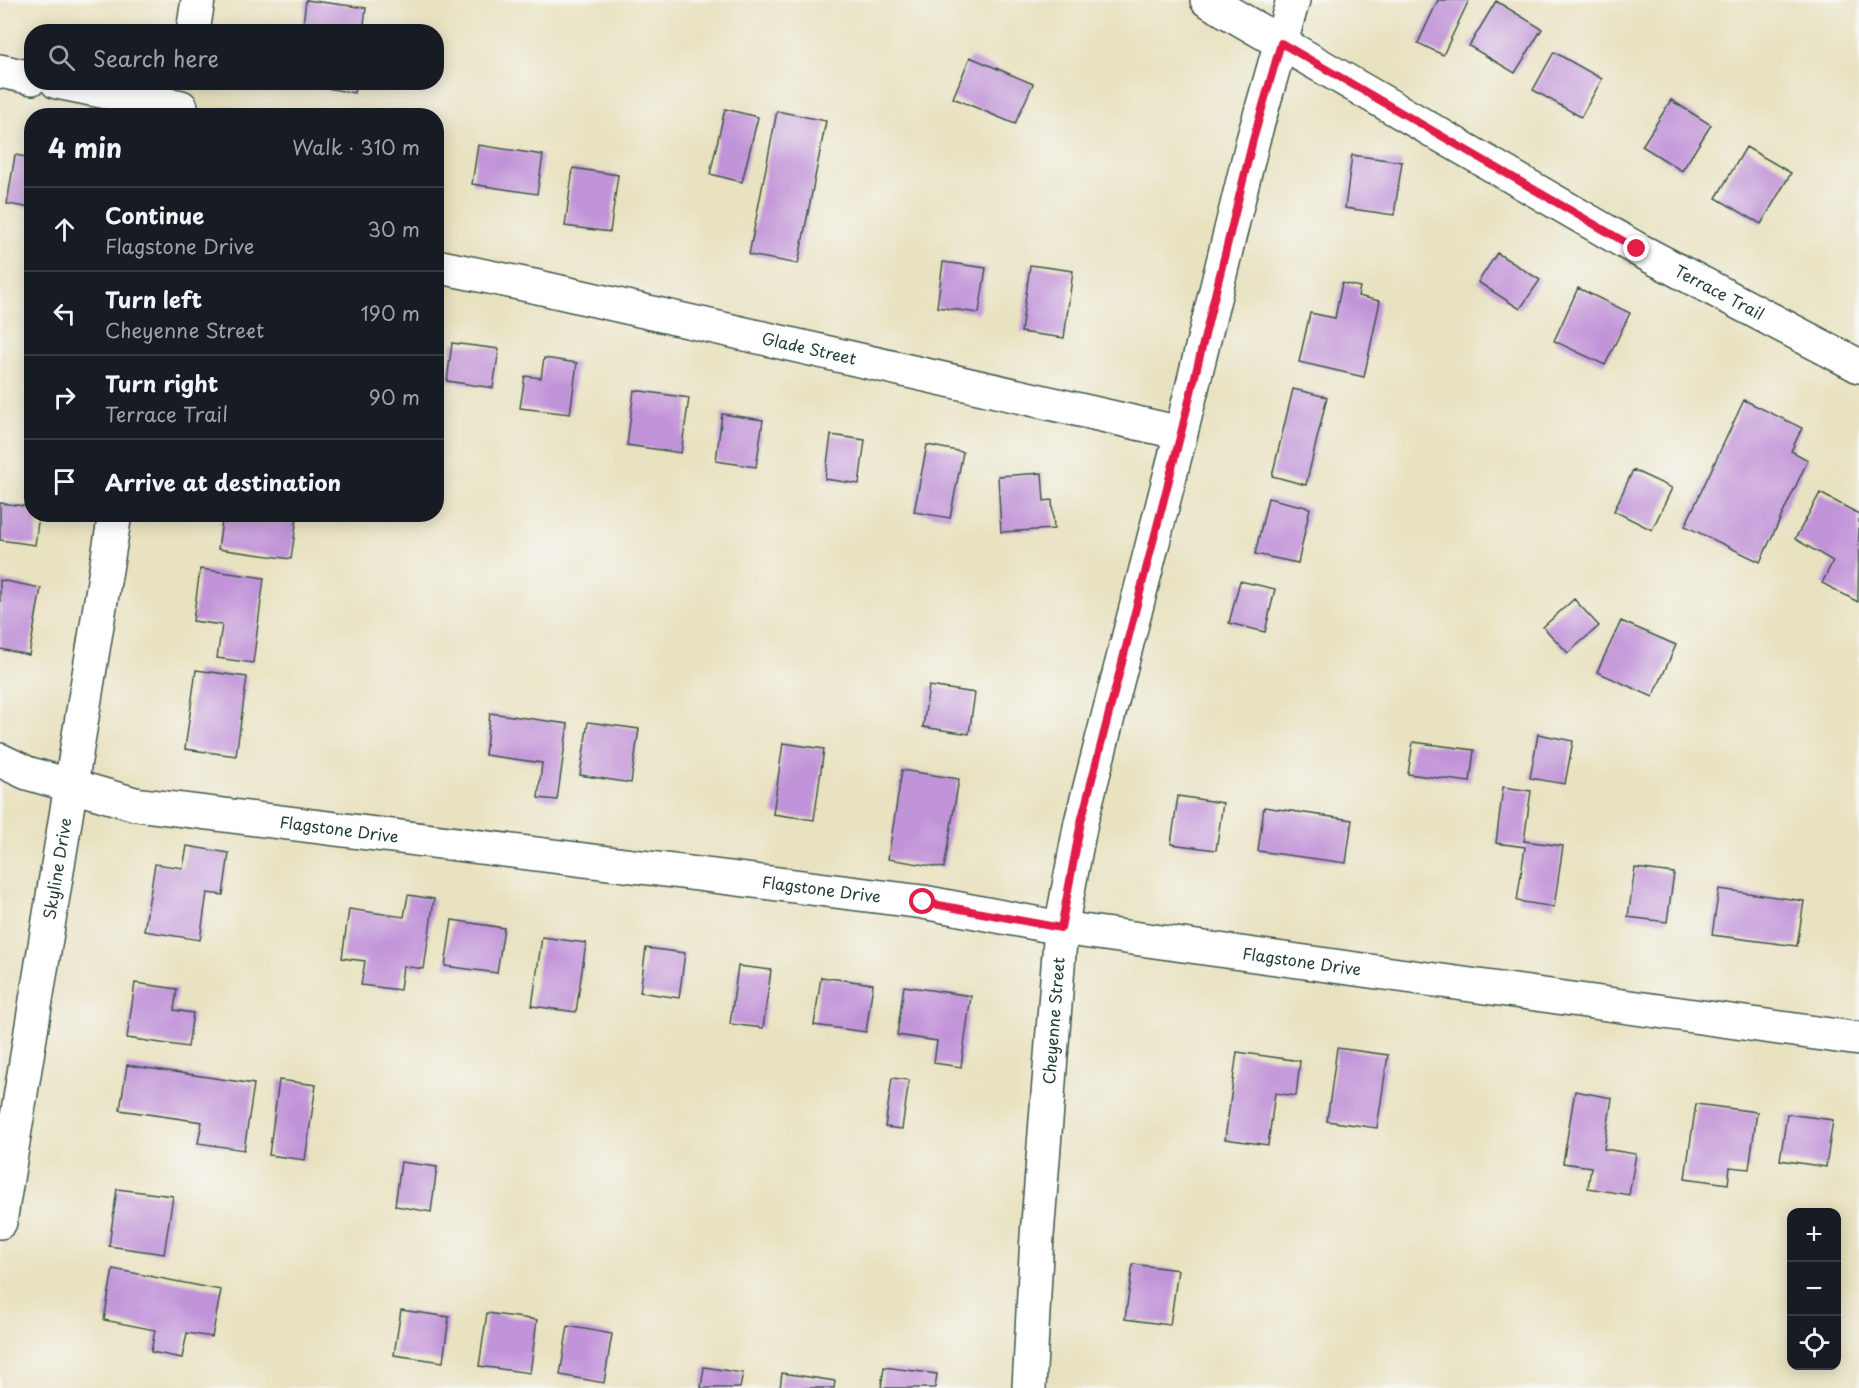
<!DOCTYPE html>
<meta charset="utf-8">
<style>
body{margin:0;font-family:"Playpen Sans",sans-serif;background:#242831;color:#f1f3f6}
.controls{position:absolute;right:18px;bottom:18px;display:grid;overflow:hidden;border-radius:12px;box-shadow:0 3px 15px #0003}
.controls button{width:54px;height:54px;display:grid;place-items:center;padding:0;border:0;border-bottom:2px solid #363941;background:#171b24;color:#f1f3f6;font:30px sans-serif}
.stop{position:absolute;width:18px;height:18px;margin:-14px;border:4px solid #e11d48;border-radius:50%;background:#fff}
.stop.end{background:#e11d48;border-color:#fff;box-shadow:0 2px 6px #0008}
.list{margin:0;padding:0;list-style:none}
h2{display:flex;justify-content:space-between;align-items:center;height:78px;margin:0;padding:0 24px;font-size:26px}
h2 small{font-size:20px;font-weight:400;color:#9ea1a6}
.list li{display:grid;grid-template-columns:39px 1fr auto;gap:18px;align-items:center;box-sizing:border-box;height:84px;padding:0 24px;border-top:2px solid #363941}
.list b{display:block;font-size:22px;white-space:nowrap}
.list p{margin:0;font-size:20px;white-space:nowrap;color:#9ea1a6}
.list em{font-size:20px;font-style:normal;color:#9ea1a6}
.icon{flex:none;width:33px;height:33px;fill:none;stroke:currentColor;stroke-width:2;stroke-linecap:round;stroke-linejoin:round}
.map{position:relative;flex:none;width:1859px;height:1388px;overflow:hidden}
.search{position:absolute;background:#171b24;box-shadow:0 3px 15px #0003;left:24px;top:24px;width:420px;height:66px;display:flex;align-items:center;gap:15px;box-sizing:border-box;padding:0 21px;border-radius:24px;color:#9ea1a6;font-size:22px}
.panel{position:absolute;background:#171b24;box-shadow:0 3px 15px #0003;left:24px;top:108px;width:420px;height:414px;border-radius:24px}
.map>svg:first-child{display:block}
</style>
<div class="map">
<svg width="1859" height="1388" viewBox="0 0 1859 1388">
<rect width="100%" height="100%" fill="#f6f6f2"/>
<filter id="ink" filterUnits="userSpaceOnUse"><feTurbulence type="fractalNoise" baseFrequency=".0167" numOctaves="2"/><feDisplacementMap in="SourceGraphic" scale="12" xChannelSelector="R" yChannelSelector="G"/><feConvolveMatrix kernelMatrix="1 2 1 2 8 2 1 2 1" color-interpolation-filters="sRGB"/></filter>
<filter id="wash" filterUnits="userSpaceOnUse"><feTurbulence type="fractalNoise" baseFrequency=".008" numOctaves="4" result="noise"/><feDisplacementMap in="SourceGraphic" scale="24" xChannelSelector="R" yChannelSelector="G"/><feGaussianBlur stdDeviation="1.35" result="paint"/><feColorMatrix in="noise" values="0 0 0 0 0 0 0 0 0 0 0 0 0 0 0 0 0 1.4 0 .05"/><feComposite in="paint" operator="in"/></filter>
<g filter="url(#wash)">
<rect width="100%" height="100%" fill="#e9e2c1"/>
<g id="blocks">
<path fill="#c193d8" d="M306 0 366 8 363 32H302Z
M1438 0H1469L1443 55 1418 43Z
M1496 1 1542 29 1515 73 1469 46Z
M1554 52 1602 79 1581 117 1533 90Z
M970 57 1033 84 1015 124 953 98Z
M292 82H356L354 93Z
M1671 100 1711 125 1682 171 1642 146Z
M725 109 758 117 742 182 710 174Z
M777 111 826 121 798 264 749 255Z
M478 145 543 155 537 194 472 184Z
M1746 147 1791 173 1761 224 1716 198Z
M15 155 32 158V208L7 204Z
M1352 155 1402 162 1394 215 1345 208Z
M573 168 618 175 610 232 565 226Z
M1497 253 1540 280 1520 309 1478 282Z
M943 262 986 268 979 313 937 307Z
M1030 265 1073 271 1064 338 1021 332Z
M1342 283 1360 287 1358 296 1380 301 1364 377 1299 362 1310 313 1335 318Z
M1578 288 1630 313 1605 365 1554 341Z
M452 343 499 349 493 388 447 381Z
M544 358 577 363 570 414 520 408 525 376 541 378Z
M1293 389 1327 397 1306 485 1272 476Z
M634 390 689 398 681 453 627 445Z
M1744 400 1802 428 1791 451 1808 460 1760 562 1685 526Z
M722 414 763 420 756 467 716 461Z
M831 435 865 440 859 484 825 479Z
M927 445 963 452 950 518 914 512Z
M1633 470 1672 488 1652 530 1614 511Z
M1042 473 1044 501 1052 500 1054 529 1001 532 998 476Z
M1820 493 1859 514 1858 602 1822 583 1833 561 1795 539Z
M1268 498 1310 508 1298 563 1255 554Z
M0 503 32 507V514H39L35 545 0 540Z
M223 514H281L297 517 291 559 218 549Z
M200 569 264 578 253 663 217 658 222 625 193 621Z
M0 580 41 588 29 655 0 649Z
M1240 581 1275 589 1265 632 1229 623Z
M1574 599 1599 626 1568 653 1543 627Z
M1621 621 1676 645 1653 697 1597 672Z
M196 670 247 677 236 756 185 749Z
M929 686 975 693 969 734 923 727Z
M490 713 568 724 557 800 538 798 542 763 485 755Z
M588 722 639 729 631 783 580 775Z
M1538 734 1573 741 1565 784 1530 778Z
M1413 742 1474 750 1470 782 1408 774Z
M783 743 824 749 814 820 773 814Z
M902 770 959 779 944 868 888 859Z
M1503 787 1531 791 1524 841 1563 846 1554 907 1517 901 1525 847 1496 843Z
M1178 796 1223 803 1216 850 1171 844Z
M1264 807 1352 820 1346 863 1258 851Z
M187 846 229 853 223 895 207 893 200 940 144 931 155 864 183 868Z
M1635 868 1674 873 1667 922 1628 917Z
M1719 889 1804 901 1797 946 1712 935Z
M408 895 434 899 424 969 403 966 400 990 361 985 365 961 342 958 349 909 404 917Z
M452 920 504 928 497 973 445 966Z
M542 937 586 943 576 1012 532 1006Z
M646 948 685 953 679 998 640 992Z
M738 966 771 970 763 1028 730 1024Z
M821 977 873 984 866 1032 814 1025Z
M135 983 177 989 174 1010 193 1013 188 1047 127 1038Z
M904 986 971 996 961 1067 934 1063 937 1041 897 1035Z
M1337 1048 1388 1055 1377 1128 1327 1121Z
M1237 1052 1300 1061 1296 1096 1275 1093 1268 1145 1225 1139Z
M127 1065 254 1084 244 1150 198 1143 202 1122 120 1110Z
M892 1078 909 1080 902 1129 885 1127Z
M279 1080 316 1085 305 1160 269 1155Z
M1575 1091 1612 1098 1604 1149 1636 1154 1629 1195 1588 1188 1591 1167 1563 1163Z
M1696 1104 1757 1112 1749 1169 1730 1167 1728 1184 1685 1178Z
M1787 1114 1833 1120 1826 1167 1780 1160Z
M401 1162 437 1167 431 1212 395 1206Z
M117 1189 173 1196 164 1254 109 1246Z
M1133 1264 1178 1270 1170 1325 1125 1319Z
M113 1269 221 1290 212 1337 187 1333 182 1358 151 1352 155 1330 104 1320Z
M401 1310 449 1317 443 1362 394 1355Z
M487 1313 537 1320 530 1373 479 1366Z
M568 1326 612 1334 604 1383 560 1375Z
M704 1367 743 1373 740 1388H701Z
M884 1367 937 1374 935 1388H881Z
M782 1373 835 1381 834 1388H780Z"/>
</g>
</g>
<g filter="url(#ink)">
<use href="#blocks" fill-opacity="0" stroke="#3d5649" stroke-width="1.5"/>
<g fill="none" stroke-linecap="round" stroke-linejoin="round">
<defs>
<g id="minor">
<path id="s1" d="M1207 0 1637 249 1859 366"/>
<path d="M193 32 198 0"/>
<path d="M0 71 32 78"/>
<path d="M57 82 181 107"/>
<path id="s2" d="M436 266 538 287 1181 433"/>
<path id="s3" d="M0 760 27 773 135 804 923 902 1061 928 1859 1039"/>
<path id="s4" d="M0 1222 115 514"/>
<path id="s5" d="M1029 1388 1037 1236 1061 928 1081 822 1181 433 1253 140 1293 0"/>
</g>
</defs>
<use href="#minor" stroke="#3d5649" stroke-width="36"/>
<use href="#minor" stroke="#fff" stroke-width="33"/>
</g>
</g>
<g fill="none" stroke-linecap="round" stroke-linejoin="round" filter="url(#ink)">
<path stroke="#e11d48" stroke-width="8" d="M923 902 1061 928 1081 822 1181 433 1253 140 1281 43 1637 249"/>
</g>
<g text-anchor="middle" stroke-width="5" stroke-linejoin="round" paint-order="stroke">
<g font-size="16" fill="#1f3d34" stroke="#f6f6f2">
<text dy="6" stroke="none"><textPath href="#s1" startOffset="590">Terrace Trail</textPath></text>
<text dy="6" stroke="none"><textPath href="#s2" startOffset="382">Glade Street</textPath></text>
<text dy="6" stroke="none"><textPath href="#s3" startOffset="348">Flagstone Drive</textPath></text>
<text dy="6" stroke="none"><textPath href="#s4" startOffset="358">Skyline Drive</textPath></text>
<text dy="6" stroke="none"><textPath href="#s3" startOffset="834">Flagstone Drive</textPath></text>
<text dy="6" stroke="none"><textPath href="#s3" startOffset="1320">Flagstone Drive</textPath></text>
<text dy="6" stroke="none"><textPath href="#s5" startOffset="368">Cheyenne Street</textPath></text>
</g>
</g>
</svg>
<div class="controls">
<button>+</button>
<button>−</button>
<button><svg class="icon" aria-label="locate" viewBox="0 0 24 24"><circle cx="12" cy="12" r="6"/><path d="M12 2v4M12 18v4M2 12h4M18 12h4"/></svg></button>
</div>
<div class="stop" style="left:923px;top:902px"></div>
<div class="stop end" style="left:1637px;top:249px"></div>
<div class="search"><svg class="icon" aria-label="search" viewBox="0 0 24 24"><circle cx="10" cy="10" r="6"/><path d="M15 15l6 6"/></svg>Search here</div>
<section class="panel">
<h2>4 min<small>Walk · 310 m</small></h2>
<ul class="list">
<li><svg class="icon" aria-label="ahead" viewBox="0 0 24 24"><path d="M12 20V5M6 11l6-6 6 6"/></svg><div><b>Continue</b><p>Flagstone Drive</p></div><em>30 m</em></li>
<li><svg class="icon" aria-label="left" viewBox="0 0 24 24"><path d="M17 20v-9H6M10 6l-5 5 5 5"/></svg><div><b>Turn left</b><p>Cheyenne Street</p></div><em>190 m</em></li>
<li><svg class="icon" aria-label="right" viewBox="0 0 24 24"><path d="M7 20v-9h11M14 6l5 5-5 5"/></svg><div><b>Turn right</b><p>Terrace Trail</p></div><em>90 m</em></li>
<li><svg class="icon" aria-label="arrive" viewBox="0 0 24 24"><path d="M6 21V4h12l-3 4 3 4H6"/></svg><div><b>Arrive at destination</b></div></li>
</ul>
</section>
</div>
